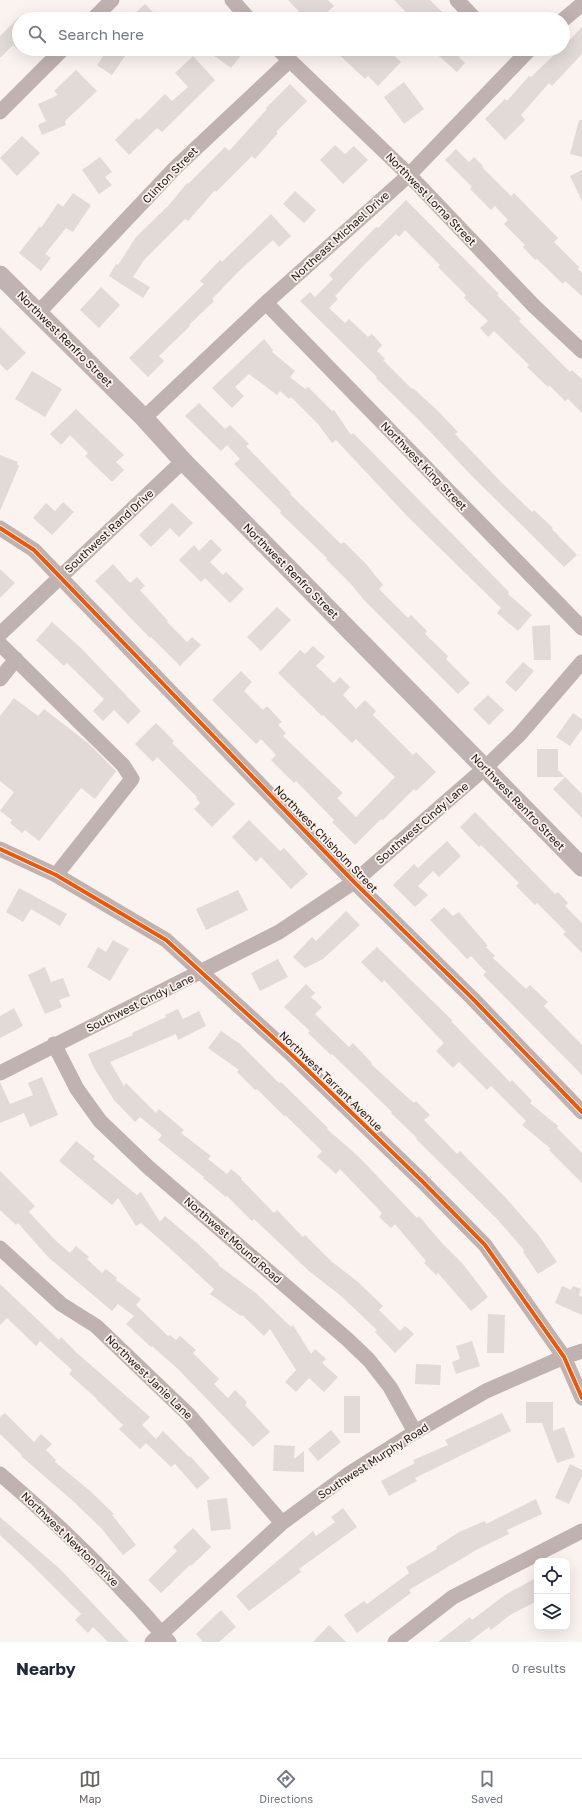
<!DOCTYPE html>
<style>
body{margin:0;font-family:"Golos Text",sans-serif;background:#f2f2f3;color:#1f2937}
.controls{position:absolute;right:12px;bottom:12px;display:grid;overflow:hidden;border-radius:8px;box-shadow:0 4px 16px #0002}
.controls button{width:36px;height:36px;display:grid;place-items:center;padding:0;border:0;border-bottom:1px solid #e0e1e3;background:#fff;color:#1f2937;font:20px sans-serif}
.list{margin:0;padding:0;list-style:none}
h2{display:flex;justify-content:space-between;align-items:center;height:52px;margin:0;padding:0 16px;font-size:17px}
h2 small{font-size:13px;font-weight:400;color:#747a83}
.icon{flex:none;width:22px;height:22px;fill:none;stroke:currentColor;stroke-width:2;stroke-linecap:round;stroke-linejoin:round}
.map{position:relative;flex:none;width:582px;height:1642px;overflow:hidden}
.search{position:absolute;background:#fff;box-shadow:0 4px 16px #0002;left:12px;right:12px;top:12px;height:44px;display:flex;align-items:center;gap:10px;box-sizing:border-box;padding:0 14px;border-radius:22px;color:#747a83;font-size:15px}
.sheet{height:116px;background:#fff}
nav{display:flex;justify-content:space-around;align-items:center;box-sizing:border-box;height:56px;border-top:1px solid #e0e1e3;background:#fff;font-size:11px;color:#747a83}
nav a{display:grid;justify-items:center;gap:2px}
nav .on{color:#696360}
.map>svg:first-child{display:block}
</style>
<div class="map">
<svg width="582" height="1642" viewBox="0 0 582 1642">
<rect width="100%" height="100%" fill="#faf3f0"/>
<path fill="#e1dad7" d="M288 0H328L334 6 320 19H306Z
M394 0H430L449 19H413Z
M145 4 160 19H129Z
M19 17V51L13 45 0 58V36Z
M582 27V54L552 86 549 83 521 115 525 120 505 140 485 119 505 99 507 101 529 76 531 77 556 53 563 49V47Z
M108 49H130L112 75 97 65Z
M218 49H246L231 68 213 55Z
M333 49H387L401 62 378 86 368 76 365 79Z
M431 49H466L459 57 465 63 457 72Z
M193 56 215 80 162 132 157 128 129 155 115 140 137 118 139 120 165 94 172 101 188 87 175 73Z
M76 70 97 91 65 121 66 125 42 135 38 125 46 121 38 104 58 95 54 91Z
M404 82 424 109 404 124 384 97Z
M290 84 307 101 276 132 278 133 255 159 252 156 216 192 215 190 188 221 185 219 144 260 133 277 150 287 143 298 109 276 116 264 118 265 136 237 169 205 187 183 188 184 225 147 229 151 267 109 266 108Z
M579 120H582V157L570 154Z
M22 136 40 153 17 176 0 158Z
M335 145 345 154 354 146 368 160 343 184 320 160Z
M456 149 469 162 474 157 483 166 482 167 511 196 514 193 558 238 554 242 579 267 578 269 582 273V296L565 281 563 284 537 259 535 260 523 247 525 245 504 224 508 220 495 206 491 210 470 189 472 187 445 160Z
M100 157 112 172 105 177 112 185 99 194 82 170Z
M582 170V201L570 176Z
M295 191 316 210 304 223 283 204Z
M73 193 91 205 73 232 66 228 45 254 51 258 41 271 19 253 40 226 41 228 58 203 63 207Z
M406 200 499 294 497 295 521 319 519 321 570 372 572 370 582 379V413L568 399 565 401 549 385 548 387 527 367 529 365 494 331 488 337 480 328 488 321 464 298 466 295 438 267 440 265 405 230 399 237 396 234 363 266 335 296 338 299 329 308 345 323 349 319 368 337 372 334 382 345 377 351 385 359 383 360 412 389 413 388 438 411 458 432 455 434 502 483 532 512 534 510 553 528 552 529 577 555 564 567 470 474 420 421 376 378 377 377 300 301 310 292 315 297 333 279 329 275 376 227 378 228Z
M271 214 291 236 279 247 273 240 239 271 212 299 214 301 189 325 190 326 159 356 164 361 148 377 129 358 204 284 200 281 220 260 222 262Z
M101 287 120 305 99 328 80 310Z
M0 327 26 353 7 371 0 364Z
M264 339 273 350 272 352 295 371 290 377 305 389 308 387 332 411 334 410 351 435 353 433 373 453 509 592 508 594 532 615 518 631 497 613 501 608 408 517 336 440 332 443 318 424 291 397 289 399 280 391 277 395 249 374 235 387 244 396 232 408 212 388Z
M32 371 62 389 45 417 15 399Z
M199 403 225 429 230 425 249 444 246 446 291 493 290 494 341 544 344 542 366 564 383 585 379 589 408 618 411 615 427 631 425 634 448 656 446 659 470 683 458 694 364 600 351 584 326 559 327 558 280 513 281 511 234 464 240 459 227 445 221 451 185 416Z
M76 409 124 455 116 462 124 470 112 482 85 456 88 453 70 435 61 445 50 434Z
M0 455 18 462 17 464 19 466 0 511Z
M63 502 74 512 52 535 33 518 46 503 55 511Z
M172 503 193 523 179 537 170 528 151 547 139 535Z
M211 539 222 550 210 562 223 575 226 572 244 589 230 603 205 578 201 582 179 560 194 545 199 551Z
M113 564 130 583 137 577 145 586 140 590 168 621 167 622 187 642 192 637 201 645 180 666 151 637 150 638 95 581Z
M0 569 15 583 0 598Z
M277 607 291 620 261 651 247 637Z
M52 622 81 648 141 711 128 724 114 710 103 721 93 711 104 699 67 663 64 666 36 640Z
M550 625 551 660H534L532 626Z
M313 646 325 657 316 666 334 683 340 677 350 687 343 695 356 709 365 700 376 711 373 715 413 755 416 752 436 772 416 791 414 789 383 820 381 819 355 845 332 822 334 820 296 781 294 783 271 760 276 755 261 739 256 744 212 700 241 671 252 682 244 691 263 710 267 706 282 722 278 725 286 733 283 736 343 793 337 798 356 817 395 777 356 739 352 743 323 715 322 716 278 673 300 650 305 654Z
M523 662 534 671 516 692 505 682Z
M488 695 504 710 489 725 473 709Z
M14 698 38 716 44 709 88 743 116 771 95 799 81 788 39 841 25 830 22 833 10 823 12 820 0 811 14 792 0 781V716Z
M573 713 582 719V729L570 746 556 737Z
M156 723 174 741 172 743 235 804 212 827 194 809 200 803 196 798 197 797 157 757 153 762 135 744Z
M537 749H558V770L565 777H537Z
M565 777 582 794V818L553 789Z
M475 812 555 894 558 892 568 903 565 906 582 923V953L563 934 566 932 537 903 535 905 516 886 519 883 481 845 479 847 460 827Z
M249 820 280 851 284 848 308 874 291 889 261 857 256 862 232 837Z
M447 841 461 856 439 877 433 871 418 886 428 895 415 907 393 885 414 864 418 868Z
M19 888 67 914 60 926 31 909 23 922 6 912Z
M238 890 248 910 206 930 196 909Z
M444 907 453 916 459 912 488 946 486 947 495 956 493 958 526 989 530 985 548 1002 544 1006 582 1045V1075L483 975 486 972 471 956 467 959 430 920Z
M346 911 360 925 323 959 305 968 293 957 312 937 316 941Z
M113 940 129 949 110 981 87 967 98 947 106 952Z
M377 947 452 1020 451 1021 475 1046 510 1082 512 1080 532 1101 530 1103 558 1126 557 1128 582 1153V1183L549 1150 551 1149 522 1125 526 1121 491 1086 487 1090 459 1062 453 1068 436 1051 444 1043 384 980 382 983 361 962Z
M278 959 288 977 260 991 251 973Z
M45 967 51 982 63 978 70 996 59 1000 62 1007 45 1014 28 975Z
M306 984 315 993 311 997 322 1007 315 1014 349 1047 353 1043 372 1063 371 1064 407 1097 414 1103 416 1101 430 1115 424 1120 457 1154 460 1151 506 1198 539 1236 557 1262 538 1274 523 1252 524 1250 498 1220 416 1139 417 1138 391 1113 392 1112 332 1054 331 1055 308 1033 310 1031 284 1007Z
M14 1008 23 1026 0 1038V1016Z
M178 1009 183 1019 199 1011 206 1026 178 1040 176 1034 110 1062 124 1086 126 1083 156 1113 159 1109 184 1130 181 1133 211 1156 208 1159 227 1174 231 1169 242 1178 241 1179 274 1213 277 1210 303 1237 305 1235 331 1261 358 1282 383 1306 379 1310 400 1331 405 1326 414 1334 395 1353 375 1332 377 1330 341 1296 309 1271 254 1219 252 1221 227 1196 226 1197 203 1178 204 1177 158 1140 162 1135 140 1117 135 1122 114 1100 94 1068 88 1054 133 1035 132 1033 166 1017 165 1015Z
M221 1031 240 1044 279 1083 281 1082 328 1128 327 1129 359 1157 417 1218 419 1216 441 1242 463 1264 488 1297 471 1311 438 1273 436 1275 424 1263 426 1261 395 1224 391 1228 379 1217 382 1213 340 1169 336 1174 317 1157 322 1151 285 1115 284 1116 257 1089 255 1090 237 1072 239 1070 208 1048Z
M42 1077 58 1115 30 1127 24 1113 0 1123V1082L10 1104 33 1095 28 1083Z
M76 1141 95 1156 93 1159 137 1195 141 1192 160 1222 165 1216 198 1244 219 1264 218 1265 257 1294 291 1327 293 1325 311 1354 315 1349 326 1359 322 1363 338 1377 324 1392 309 1378 296 1392 285 1382 296 1370 270 1329 264 1336 242 1315 241 1316 210 1294 214 1289 175 1253 141 1223 136 1226 118 1198 112 1205 59 1161Z
M0 1171 35 1206 29 1212 56 1241 70 1253 76 1246 89 1257 87 1259 102 1273 106 1269 117 1278 116 1280 141 1299 136 1305 168 1336 170 1335 176 1340 180 1336 196 1350 193 1353 219 1379 214 1384 228 1398 235 1390 247 1402 245 1405 270 1432 253 1447 178 1369 152 1346 151 1347 126 1324 134 1316 118 1304 112 1311 48 1257 18 1223 16 1225 0 1210Z
M0 1284 59 1340 61 1337 77 1353 140 1408 150 1417 142 1425 156 1439 163 1431 189 1457 190 1456 210 1478 197 1489 175 1464 171 1467 146 1443 140 1449 119 1429 123 1425 96 1399H97L69 1374 72 1370 40 1341 36 1346 7 1318 0 1325Z
M562 1286 571 1290 573 1286 581 1289 579 1295 582 1297V1315L555 1303Z
M488 1314 505 1315 504 1353H487Z
M472 1341 480 1366 456 1374 452 1362 460 1359 456 1346Z
M416 1364 441 1365 440 1385 415 1384Z
M344 1396H360V1433H344Z
M526 1402H553V1431L564 1427 575 1457 557 1463 542 1423H526Z
M5 1413 34 1442 41 1434 52 1444 46 1450 56 1460 55 1462 89 1490 114 1514 112 1515 136 1545 123 1555 101 1528 73 1501 21 1456 22 1455 0 1434V1417Z
M502 1413 511 1431 415 1478 417 1481 389 1496 381 1481 415 1463 413 1460 448 1445 445 1440Z
M331 1430 341 1442 318 1461 308 1449Z
M274 1445 295 1446 294 1459 304 1451V1472L273 1471Z
M570 1464 582 1470V1476L569 1504 555 1498Z
M227 1498 231 1529 211 1531 207 1500Z
M536 1499 542 1514 507 1530 509 1534 478 1549 409 1590 411 1593 357 1633 344 1615 364 1601 367 1604 409 1573 406 1567 437 1549 436 1547 459 1532 485 1521 486 1524Z
M343 1508 357 1527 299 1569 301 1572 249 1611 236 1596 313 1531 316 1536 335 1522 331 1517Z
M0 1517 60 1569 129 1642H108L93 1627 88 1633 75 1620 81 1614 31 1564 0 1535Z
M193 1528 211 1547 191 1566 190 1565 161 1593 148 1580 177 1551 173 1547Z
M534 1579 537 1584V1601L510 1615 491 1630 489 1627 469 1642H438L470 1617 472 1620 505 1595Z
M221 1610 236 1627 219 1642H203L196 1634Z
M329 1625 346 1642H313Z"/>
<g fill="none" stroke-linecap="round" stroke-linejoin="round">
<path stroke="#bfb2b0" stroke-width="15" d="M232 0 249 19
M457 0 475 19
M93 19 112 0
M563 20 582 4
M278 49 409 175 534 306 582 351
M0 112 63 49
M266 303 582 628
M38 313 176 167 289 61
M144 418 269 300 409 175 530 49
M0 528 34 550 354 882 472 998 582 1112
M0 634 183 461
M0 644 123 765 132 779 56 875
M0 679 16 659
M0 849 56 875 166 940 292 1055 422 1181 485 1245 564 1357 582 1398
M54 1044 77 1089 100 1121 148 1167 347 1339 369 1360 390 1387 415 1432
M0 1073 279 932 354 882 485 768 520 734 582 662
M0 1248 61 1304 96 1326 189 1415 282 1523
M0 1474C61 1526 117 1581 169 1642
M152 1642 282 1523 350 1473 415 1432 486 1391 564 1357 582 1351
M395 1642 453 1597 582 1531"/>
<path stroke="#c1b3b3" stroke-width="19" d="M0 275 144 418 183 461 582 867"/>
<defs>
<path id="cycleway" d="M0 528 34 550 354 882 472 998 582 1112
M0 849 56 875 166 940 292 1055 422 1181 485 1245 564 1357 582 1398"/>
</defs>
<use href="#cycleway" stroke="#fdf2ed" stroke-width="6"/>
<use href="#cycleway" stroke="#e8590c" stroke-width="4"/>
</g>
<g text-anchor="middle" stroke-width="3.5" stroke-linejoin="round" paint-order="stroke">
<g font-size="11" fill="#1b1512" stroke="#fdf2ed">
<text transform="translate(170 175) rotate(-46)" y="4">Clinton Street</text>
<text transform="translate(431 199) rotate(46)" y="4">Northwest Lorna Street</text>
<text transform="translate(340 236) rotate(-42)" y="4">Northeast Michael Drive</text>
<text transform="translate(65 339) rotate(45)" y="4">Northwest Renfro Street</text>
<text transform="translate(424 466) rotate(46)" y="4">Northwest King Street</text>
<text transform="translate(109 531) rotate(-43)" y="4">Southwest Rand Drive</text>
<text transform="translate(291 571) rotate(45)" y="4">Northwest Renfro Street</text>
<text transform="translate(518 802) rotate(46)" y="4">Northwest Renfro Street</text>
<text transform="translate(422 823) rotate(-41)" y="4">Southwest Cindy Lane</text>
<text transform="translate(326 839) rotate(46)" y="4">Northwest Chisholm Street</text>
<text transform="translate(140 1003) rotate(-26)" y="4">Southwest Cindy Lane</text>
<text transform="translate(331 1081) rotate(44)" y="4">Northwest Tarrant Avenue</text>
<text transform="translate(233 1240) rotate(41)" y="4">Northwest Mound Road</text>
<text transform="translate(149 1377) rotate(44)" y="4">Northwest Janie Lane</text>
<text transform="translate(373 1461) rotate(-33)" y="4">Southwest Murphy Road</text>
<text transform="translate(70 1539) rotate(44)" y="4">Northwest Newton Drive</text>
</g>
</g>
</svg>
<div class="controls">
<button><svg class="icon" aria-label="locate" viewBox="0 0 24 24"><circle cx="12" cy="12" r="6"/><path d="M12 2v4M12 18v4M2 12h4M18 12h4"/></svg></button>
<button><svg class="icon" aria-label="layers" viewBox="0 0 24 24"><path d="M12 4l9 5-9 5-9-5zM3 14l9 5 9-5"/></svg></button>
</div>
<div class="search"><svg class="icon" aria-label="search" viewBox="0 0 24 24"><circle cx="10" cy="10" r="6"/><path d="M15 15l6 6"/></svg>Search here</div>
</div>
<section class="sheet">
<h2>Nearby<small>0 results</small></h2>
<ul class="list">
</ul>
</section>
<nav>
<a class="on"><svg class="icon" aria-label="map" viewBox="0 0 24 24"><path d="M3 6l6-2 6 2 6-2v14l-6 2-6-2-6 2zM9 4v14M15 6v14"/></svg>Map</a>
<a><svg class="icon" aria-label="directions" viewBox="0 0 24 24"><path d="M12 3l9 9-9 9-9-9zM9 14v-3h6M13 9l2 2-2 2"/></svg>Directions</a>
<a><svg class="icon" aria-label="saved" viewBox="0 0 24 24"><path d="M7 4h10v16l-5-4-5 4z"/></svg>Saved</a>
</nav>
